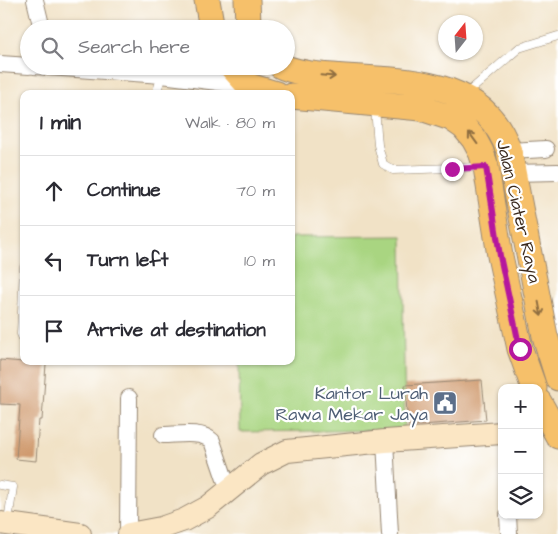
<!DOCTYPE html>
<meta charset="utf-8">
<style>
body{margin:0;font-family:"Architects Daughter",sans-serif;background:#f7f7f7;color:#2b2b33}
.controls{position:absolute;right:15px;bottom:15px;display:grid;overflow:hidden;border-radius:10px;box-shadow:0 1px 4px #0004}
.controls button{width:45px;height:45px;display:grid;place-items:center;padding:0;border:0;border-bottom:1px solid #e1e1e2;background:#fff;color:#2b2b33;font:25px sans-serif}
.compass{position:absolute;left:438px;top:15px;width:45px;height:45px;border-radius:50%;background:#fff;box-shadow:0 1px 4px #0004;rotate:17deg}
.stop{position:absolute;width:15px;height:15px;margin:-11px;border:4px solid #b5179e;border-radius:50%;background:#fff}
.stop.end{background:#b5179e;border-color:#fff;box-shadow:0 1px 5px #0008}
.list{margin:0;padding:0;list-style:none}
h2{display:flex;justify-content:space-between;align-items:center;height:65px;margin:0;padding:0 20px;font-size:21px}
h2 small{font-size:16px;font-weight:400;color:#7c7c81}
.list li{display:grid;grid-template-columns:32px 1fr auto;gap:15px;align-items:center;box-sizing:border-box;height:70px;padding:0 20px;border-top:1px solid #e1e1e2}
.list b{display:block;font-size:19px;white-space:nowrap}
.list em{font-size:16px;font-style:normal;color:#7c7c81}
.icon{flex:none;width:28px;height:28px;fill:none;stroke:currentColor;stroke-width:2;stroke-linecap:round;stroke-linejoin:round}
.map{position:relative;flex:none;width:558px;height:534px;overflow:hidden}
.search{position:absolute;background:#fff;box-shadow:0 1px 4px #0004;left:20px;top:20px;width:275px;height:55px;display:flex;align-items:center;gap:12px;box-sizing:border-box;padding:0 18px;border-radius:28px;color:#7c7c81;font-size:19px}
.panel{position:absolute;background:#fff;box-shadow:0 1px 4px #0004;left:20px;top:90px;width:275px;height:275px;border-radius:10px}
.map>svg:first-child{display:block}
</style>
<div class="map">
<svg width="558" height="534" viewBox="0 0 558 534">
<rect width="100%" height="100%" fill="#fff"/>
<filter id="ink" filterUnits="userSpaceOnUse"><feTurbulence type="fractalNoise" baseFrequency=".02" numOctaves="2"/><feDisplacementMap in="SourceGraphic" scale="10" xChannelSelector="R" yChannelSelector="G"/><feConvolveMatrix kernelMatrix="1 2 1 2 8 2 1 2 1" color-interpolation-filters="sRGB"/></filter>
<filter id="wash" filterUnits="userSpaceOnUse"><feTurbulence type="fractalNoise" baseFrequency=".0096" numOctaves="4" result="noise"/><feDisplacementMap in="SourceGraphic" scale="20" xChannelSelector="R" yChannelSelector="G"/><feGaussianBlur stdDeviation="1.12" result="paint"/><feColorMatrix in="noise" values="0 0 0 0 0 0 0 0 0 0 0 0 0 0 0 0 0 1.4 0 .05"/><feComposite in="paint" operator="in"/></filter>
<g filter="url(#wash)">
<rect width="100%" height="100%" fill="#f1e2c6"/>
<path fill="#a9d581" stroke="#728050" d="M402 236 405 430 240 432 239 361H291V237Z"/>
<g id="blocks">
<path fill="#d09b70" d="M0 360 46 364 42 420H39L36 461 16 459 20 405 0 404Z
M482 380 486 420 408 426 405 385Z"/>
</g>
</g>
<g filter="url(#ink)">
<use href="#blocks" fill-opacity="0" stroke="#968672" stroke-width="1"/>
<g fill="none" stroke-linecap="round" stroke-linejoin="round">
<defs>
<path id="lane" d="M156 94 162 75
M465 95 519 48 558 36
M375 108 378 145 383 164 393 170 481 167
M24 267 21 334 24 341
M0 485 13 487 8 521"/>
<path id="street" d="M35 0 42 29
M0 64 29 66
M34 66 162 75 249 86
M509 151 546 149
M513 173 558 172
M163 435C177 435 201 430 212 441L229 491
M385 441 390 534
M508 515 509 534
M128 534 129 398"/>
<path id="secondary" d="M0 523 80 534
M129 534 161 528 184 520 208 507 261 464 287 451 385 441 502 433"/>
<path id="primary" d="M207 0 212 29
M247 0 248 23 251 29
M231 66 249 86 276 94
M281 66C296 73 316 75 333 76 399 82 483 74 509 151L545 336 558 378
M291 96 421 108 451 118 464 127 474 139 481 152 486 167 500 256 520 349 534 388
M539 402 558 436"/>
</defs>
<use href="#lane" stroke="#968672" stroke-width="9"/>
<use href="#street" stroke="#968672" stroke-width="18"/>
<use href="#secondary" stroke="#968672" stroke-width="24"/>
<use href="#primary" stroke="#968672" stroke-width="27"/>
<use href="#lane" stroke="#fff" stroke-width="8"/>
<use href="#street" stroke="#fff" stroke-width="16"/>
<use href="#secondary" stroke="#fbe6c4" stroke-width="22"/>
<use href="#primary" stroke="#f6c06b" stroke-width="25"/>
</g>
<defs><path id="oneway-shaft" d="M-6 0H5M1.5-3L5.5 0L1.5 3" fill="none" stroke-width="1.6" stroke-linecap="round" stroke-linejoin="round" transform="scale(1.25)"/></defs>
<g stroke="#8f6e41">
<use href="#oneway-shaft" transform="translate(328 76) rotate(5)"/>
<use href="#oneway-shaft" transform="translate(473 138) rotate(-126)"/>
<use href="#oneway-shaft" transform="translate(540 309) rotate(79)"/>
</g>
</g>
<g fill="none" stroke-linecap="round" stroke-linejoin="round" filter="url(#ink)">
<path stroke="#b5179e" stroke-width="6" d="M452 169 486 167 500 256 520 349"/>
</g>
<defs>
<symbol id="civic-square" viewBox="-11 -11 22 22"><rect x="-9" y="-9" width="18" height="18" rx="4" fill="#5c6f8a" stroke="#fff"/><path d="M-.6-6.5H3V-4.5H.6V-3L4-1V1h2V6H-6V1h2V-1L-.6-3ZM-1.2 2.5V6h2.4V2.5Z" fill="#fff"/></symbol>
</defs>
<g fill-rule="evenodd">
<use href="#civic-square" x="431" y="389" width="28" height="28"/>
</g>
<g text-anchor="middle" stroke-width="4.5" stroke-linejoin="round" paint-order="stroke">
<g font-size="18" fill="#3b2a1e" stroke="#fff">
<text transform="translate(519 211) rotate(77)" y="6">Jalan Ciater Raya</text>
</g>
<g font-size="18" fill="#4e5e75" stroke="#fff" text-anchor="end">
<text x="428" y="399">Kantor Lurah<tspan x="428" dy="21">Rawa Mekar Jaya</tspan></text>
</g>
</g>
</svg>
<div class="controls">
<button>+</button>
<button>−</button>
<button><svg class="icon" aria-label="layers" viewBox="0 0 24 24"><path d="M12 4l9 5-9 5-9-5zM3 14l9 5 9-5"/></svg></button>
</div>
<svg class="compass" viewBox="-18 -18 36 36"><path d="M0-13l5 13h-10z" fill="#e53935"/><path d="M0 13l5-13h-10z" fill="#7c7c81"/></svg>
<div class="stop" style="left:520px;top:349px"></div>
<div class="stop end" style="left:452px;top:169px"></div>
<div class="search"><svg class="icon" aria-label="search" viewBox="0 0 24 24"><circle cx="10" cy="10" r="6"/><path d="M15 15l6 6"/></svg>Search here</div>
<section class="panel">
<h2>1 min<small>Walk · 80 m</small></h2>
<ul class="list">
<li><svg class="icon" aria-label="ahead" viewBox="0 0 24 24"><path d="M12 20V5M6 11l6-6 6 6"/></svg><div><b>Continue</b></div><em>70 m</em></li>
<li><svg class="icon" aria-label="left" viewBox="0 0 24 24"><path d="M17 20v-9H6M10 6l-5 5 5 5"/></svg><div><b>Turn left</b></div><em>10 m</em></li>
<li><svg class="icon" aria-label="arrive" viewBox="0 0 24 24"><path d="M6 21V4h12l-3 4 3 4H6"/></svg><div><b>Arrive at destination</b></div></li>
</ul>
</section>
</div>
